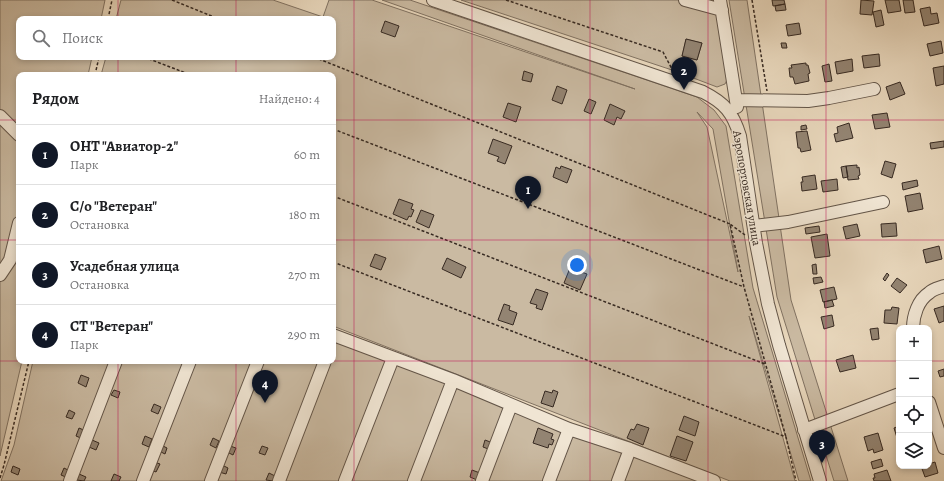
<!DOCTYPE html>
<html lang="ru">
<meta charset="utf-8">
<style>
body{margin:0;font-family:Alegreya,serif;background:#f6f6f6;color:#202124}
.controls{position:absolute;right:12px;bottom:12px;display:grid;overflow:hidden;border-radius:8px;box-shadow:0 2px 6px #0003}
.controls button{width:36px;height:36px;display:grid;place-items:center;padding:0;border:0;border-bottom:1px solid #e0e0e0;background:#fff;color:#202124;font:20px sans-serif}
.you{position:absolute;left:577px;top:265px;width:14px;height:14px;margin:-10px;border:3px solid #fff;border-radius:50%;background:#1a73e8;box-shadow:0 0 0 6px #1a73e833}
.badge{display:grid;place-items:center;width:26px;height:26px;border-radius:50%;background:#111827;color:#fff;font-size:13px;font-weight:700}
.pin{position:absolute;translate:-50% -33px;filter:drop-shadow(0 1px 2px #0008)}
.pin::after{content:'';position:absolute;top:21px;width:14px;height:12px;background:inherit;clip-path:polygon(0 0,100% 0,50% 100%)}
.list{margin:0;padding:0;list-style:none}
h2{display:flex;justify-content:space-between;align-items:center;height:52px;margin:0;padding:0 16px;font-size:17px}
h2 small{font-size:13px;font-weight:400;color:#757577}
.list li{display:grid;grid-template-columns:26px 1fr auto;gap:12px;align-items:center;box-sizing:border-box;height:60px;padding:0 16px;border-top:1px solid #e0e0e0}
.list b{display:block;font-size:15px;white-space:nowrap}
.list p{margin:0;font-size:13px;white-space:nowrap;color:#757577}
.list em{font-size:13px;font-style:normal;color:#757577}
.icon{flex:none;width:22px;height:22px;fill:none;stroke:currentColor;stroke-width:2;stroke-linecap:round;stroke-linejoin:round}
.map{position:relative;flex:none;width:944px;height:481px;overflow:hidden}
.search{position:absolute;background:#fff;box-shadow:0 2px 6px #0003;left:16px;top:16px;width:320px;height:44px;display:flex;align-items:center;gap:10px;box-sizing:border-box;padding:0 14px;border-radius:8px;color:#757577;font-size:15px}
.panel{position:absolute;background:#fff;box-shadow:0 2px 6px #0003;left:16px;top:72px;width:320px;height:292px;border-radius:8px}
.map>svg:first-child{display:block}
</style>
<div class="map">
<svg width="944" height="481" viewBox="0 0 944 481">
<rect width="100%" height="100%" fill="#e8d7bc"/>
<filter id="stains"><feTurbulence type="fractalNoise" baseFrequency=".005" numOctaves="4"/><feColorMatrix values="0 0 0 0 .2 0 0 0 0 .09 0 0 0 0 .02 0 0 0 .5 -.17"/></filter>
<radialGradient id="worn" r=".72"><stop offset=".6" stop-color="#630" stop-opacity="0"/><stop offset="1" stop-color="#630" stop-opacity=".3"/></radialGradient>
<path fill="#cabaa2" stroke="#807262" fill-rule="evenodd" d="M0 0H105L101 19H19V57H92L88 75H19V361H22L0 456Z
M121 0H273L323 17 329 0H372L635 89 382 0H410L697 97 714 110 726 126 753 288 811 481H799L749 316 795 481H730L333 326V75H101L106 57H333V19H116ZM697 112 713 129 738 272 707 127Z
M461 0H715L728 78 725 84 717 87 675 71ZM686 39 702 43 697 60 682 56Z
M729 0H747L791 300 848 481H834L777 297Z
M333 336 706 481H1L14 445 33 361H333Z"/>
<path fill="#938472" stroke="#372a22" d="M772 0H784L785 4 773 6Z
M861 0 874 1 872 15 860 14Z
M885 0H899L901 11 888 13Z
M903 0H913L915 12 905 13Z
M785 4 786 10 776 11 775 6Z
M930 7 931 14 937 13 939 23 924 26 920 9Z
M881 10 884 25 876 27 873 12Z
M385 21 399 26 395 37 381 32Z
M799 23 801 34 788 36 786 25Z
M686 39 702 43 697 60 682 56Z
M941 41 943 53 930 56 927 44Z
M781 43H786L787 48H782Z
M879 54 880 66 864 68 862 56Z
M852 59 853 71 837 74 835 62Z
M806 63V65H808L810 73 808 74 809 81 795 84 793 77H790L789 68H792L791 65Z
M829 64 832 81 825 82 822 66Z
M944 66V84L936 86 933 68Z
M524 71 533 74 531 82 522 80Z
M900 82 905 94 890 100 886 87Z
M557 86 567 90 562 104 552 100Z
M589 99 596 102 591 114 584 111Z
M508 103 521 107 516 122 503 117Z
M610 104 625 111 621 119 617 117 614 125 604 120Z
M887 113 890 127 875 129 872 115Z
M849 123 853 138 836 142 834 134 838 133 837 127Z
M806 125 807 129 801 130V126Z
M807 131 811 150 801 152 800 148H798L796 132Z
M493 139 512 146 505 164 497 161 499 157 488 153Z
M944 141V147L931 149 930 143Z
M885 161 896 164 892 178 881 174Z
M857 165V168L859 167 860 175 858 176 859 179 848 180 846 166Z
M561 166 572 170 567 183 553 177 556 167 560 169Z
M846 166 848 177 843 178 841 167Z
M815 175 817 189 802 191 801 182H803L802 177Z
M837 179 838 190 823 192 821 181Z
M917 180 918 186 903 190 902 183Z
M920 193 923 209 908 212 905 196Z
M399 199 413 204 411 209 414 210 411 217 409 216 407 220 393 214Z
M421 210 434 215 429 228 416 222Z
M896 223 897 236 882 237 881 224Z
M857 224 860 236 846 239 843 227Z
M819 226 820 232 806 234 805 228Z
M827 234 830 256 815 258 811 237Z
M939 246 942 259 926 263 923 250Z
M375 254 386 258 381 270 370 266Z
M447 258 466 267 461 278 442 269Z
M816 264 817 274H813L812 265Z
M570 268 587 274 580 290 564 283Z
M887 273 889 275 885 281 883 279Z
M821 277 823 282 814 284 813 278Z
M897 278 907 285 900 293 891 286Z
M834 287 837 299 823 302 820 290Z
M536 289 548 293 542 310 536 308 537 305 530 303Z
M832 300 834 306 825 308 824 302Z
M504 304 510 306 509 310 517 313 513 325 498 320Z
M944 306V321L939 323 934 309Z
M892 307 899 308 897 324 884 323 885 310H891Z
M832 315 834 326 824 329 821 317Z
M878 328 879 339 872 340 870 329Z
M853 355 856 368 840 372 836 360Z
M944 369V376L940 377 938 371Z
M81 375 89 378 86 387 78 383Z
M114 390 120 392 118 398 111 395Z
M553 390 558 392 553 407 541 403 545 391 552 393Z
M154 404 161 407 158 414 151 411Z
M69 410 75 413 72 419 66 417Z
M684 416 699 422 695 436 679 430Z
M637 424 649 428 643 445 627 438 631 429 634 430Z
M899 426V441H898L894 428Z
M79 428 86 431 83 439 76 436Z
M538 428 553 434 551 439 554 440 552 445 549 444 548 448 533 443Z
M878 433 883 450 874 453 873 449 868 451 864 437Z
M145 436 152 439 149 447 142 444Z
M677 436 693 442 686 461 670 456Z
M213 438 219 441 216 448 210 445Z
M92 440 99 443 96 450 89 447Z
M485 440 493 443 491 450 483 447Z
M161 445 167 448 165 454 159 451Z
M230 446 236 448 233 455 227 452Z
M262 446 268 448 265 455 259 453Z
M881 459 883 466 873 469 871 462Z
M152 461 160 464 156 472 149 469Z
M935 462 938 473 925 477 921 466H929V464Z
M222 465 228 468 226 474 219 472Z
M13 466 20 469 18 475 11 472Z
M64 468 70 471 68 478 61 475Z
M472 470 480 473 477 480 470 477Z
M887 470 891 481H874L873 478H875L874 474Z
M269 473 275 476 273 481 266 480Z
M79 474 86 477 84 481 77 480Z
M114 474 121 477 119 481H111Z"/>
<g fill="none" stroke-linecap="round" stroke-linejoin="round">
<defs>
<path id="minor" d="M433 0 703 92C725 103 733 113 740 136L756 243 768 304 779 345 820 481
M685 0 722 10
M720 0 737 107
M736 100 808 101 829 98 874 89
M0 116 19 135
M754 226 788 222 883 202
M0 275 10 260 19 223
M913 328C913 316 918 300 929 293 933 289 939 288 944 286
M333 335 453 380 569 429 630 449 714 481
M929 402 944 448
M804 430 899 394
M70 481 116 361
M143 481 190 361
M211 481 258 361
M279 481 325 361
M345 481 393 358
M414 481 453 380
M482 481 511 405
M549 481 569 429
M618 481 630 449"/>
</defs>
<use href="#minor" stroke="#635548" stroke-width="14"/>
<path stroke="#372a22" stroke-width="1.5" stroke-dasharray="3 2" stroke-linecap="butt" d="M172 0 219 19
M506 0 663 52 673 71
M752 0 767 91
M108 19 112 0
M144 57 191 75
M314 57 730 224
M95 75 99 57
M333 129 744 287
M333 196 765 364
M745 235 730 224 744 287 786 437
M333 262 786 437 796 481
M0 478 4 465 29 361"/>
<use href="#minor" stroke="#f0e5d3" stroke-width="12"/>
</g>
<path fill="none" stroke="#c2185b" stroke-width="1" stroke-opacity="0.55" d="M118 0V19M236 0V19M354 0V481M472 0V481M590 0V481M708 0V481M826 0V481M118 57V75M236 57V75M0 120H19M333 120H944M0 240H19M333 240H944M0 361H19M118 361V481M236 361V481M333 361H899M929 361H944"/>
<g text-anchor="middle" stroke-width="3" stroke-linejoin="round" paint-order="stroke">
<g font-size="12" fill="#372a22" stroke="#f0e5d3">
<text transform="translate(747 188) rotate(80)" y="4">Аэропортовская улица</text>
</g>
</g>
<rect width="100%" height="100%" filter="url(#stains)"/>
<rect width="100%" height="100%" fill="url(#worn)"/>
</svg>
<div class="controls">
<button>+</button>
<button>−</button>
<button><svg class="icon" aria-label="locate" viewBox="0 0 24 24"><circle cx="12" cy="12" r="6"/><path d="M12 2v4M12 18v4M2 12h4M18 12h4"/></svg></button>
<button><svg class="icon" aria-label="layers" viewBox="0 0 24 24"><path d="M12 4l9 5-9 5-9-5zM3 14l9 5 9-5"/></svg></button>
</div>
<div class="you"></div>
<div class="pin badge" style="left:528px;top:209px">1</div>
<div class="pin badge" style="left:684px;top:90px">2</div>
<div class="pin badge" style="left:822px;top:463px">3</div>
<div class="pin badge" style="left:265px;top:403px">4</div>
<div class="search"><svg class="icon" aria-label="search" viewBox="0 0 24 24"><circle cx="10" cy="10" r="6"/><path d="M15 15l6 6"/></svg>Поиск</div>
<section class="panel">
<h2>Рядом<small>Найдено: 4</small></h2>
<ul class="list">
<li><span class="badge">1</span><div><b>ОНТ &quot;Авиатор-2&quot;</b><p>Парк</p></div><em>60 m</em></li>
<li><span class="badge">2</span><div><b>С/о &quot;Ветеран&quot;</b><p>Остановка</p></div><em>180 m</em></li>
<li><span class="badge">3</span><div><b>Усадебная улица</b><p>Остановка</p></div><em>270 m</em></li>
<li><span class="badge">4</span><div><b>СТ &quot;Ветеран&quot;</b><p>Парк</p></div><em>290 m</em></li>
</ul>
</section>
</div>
